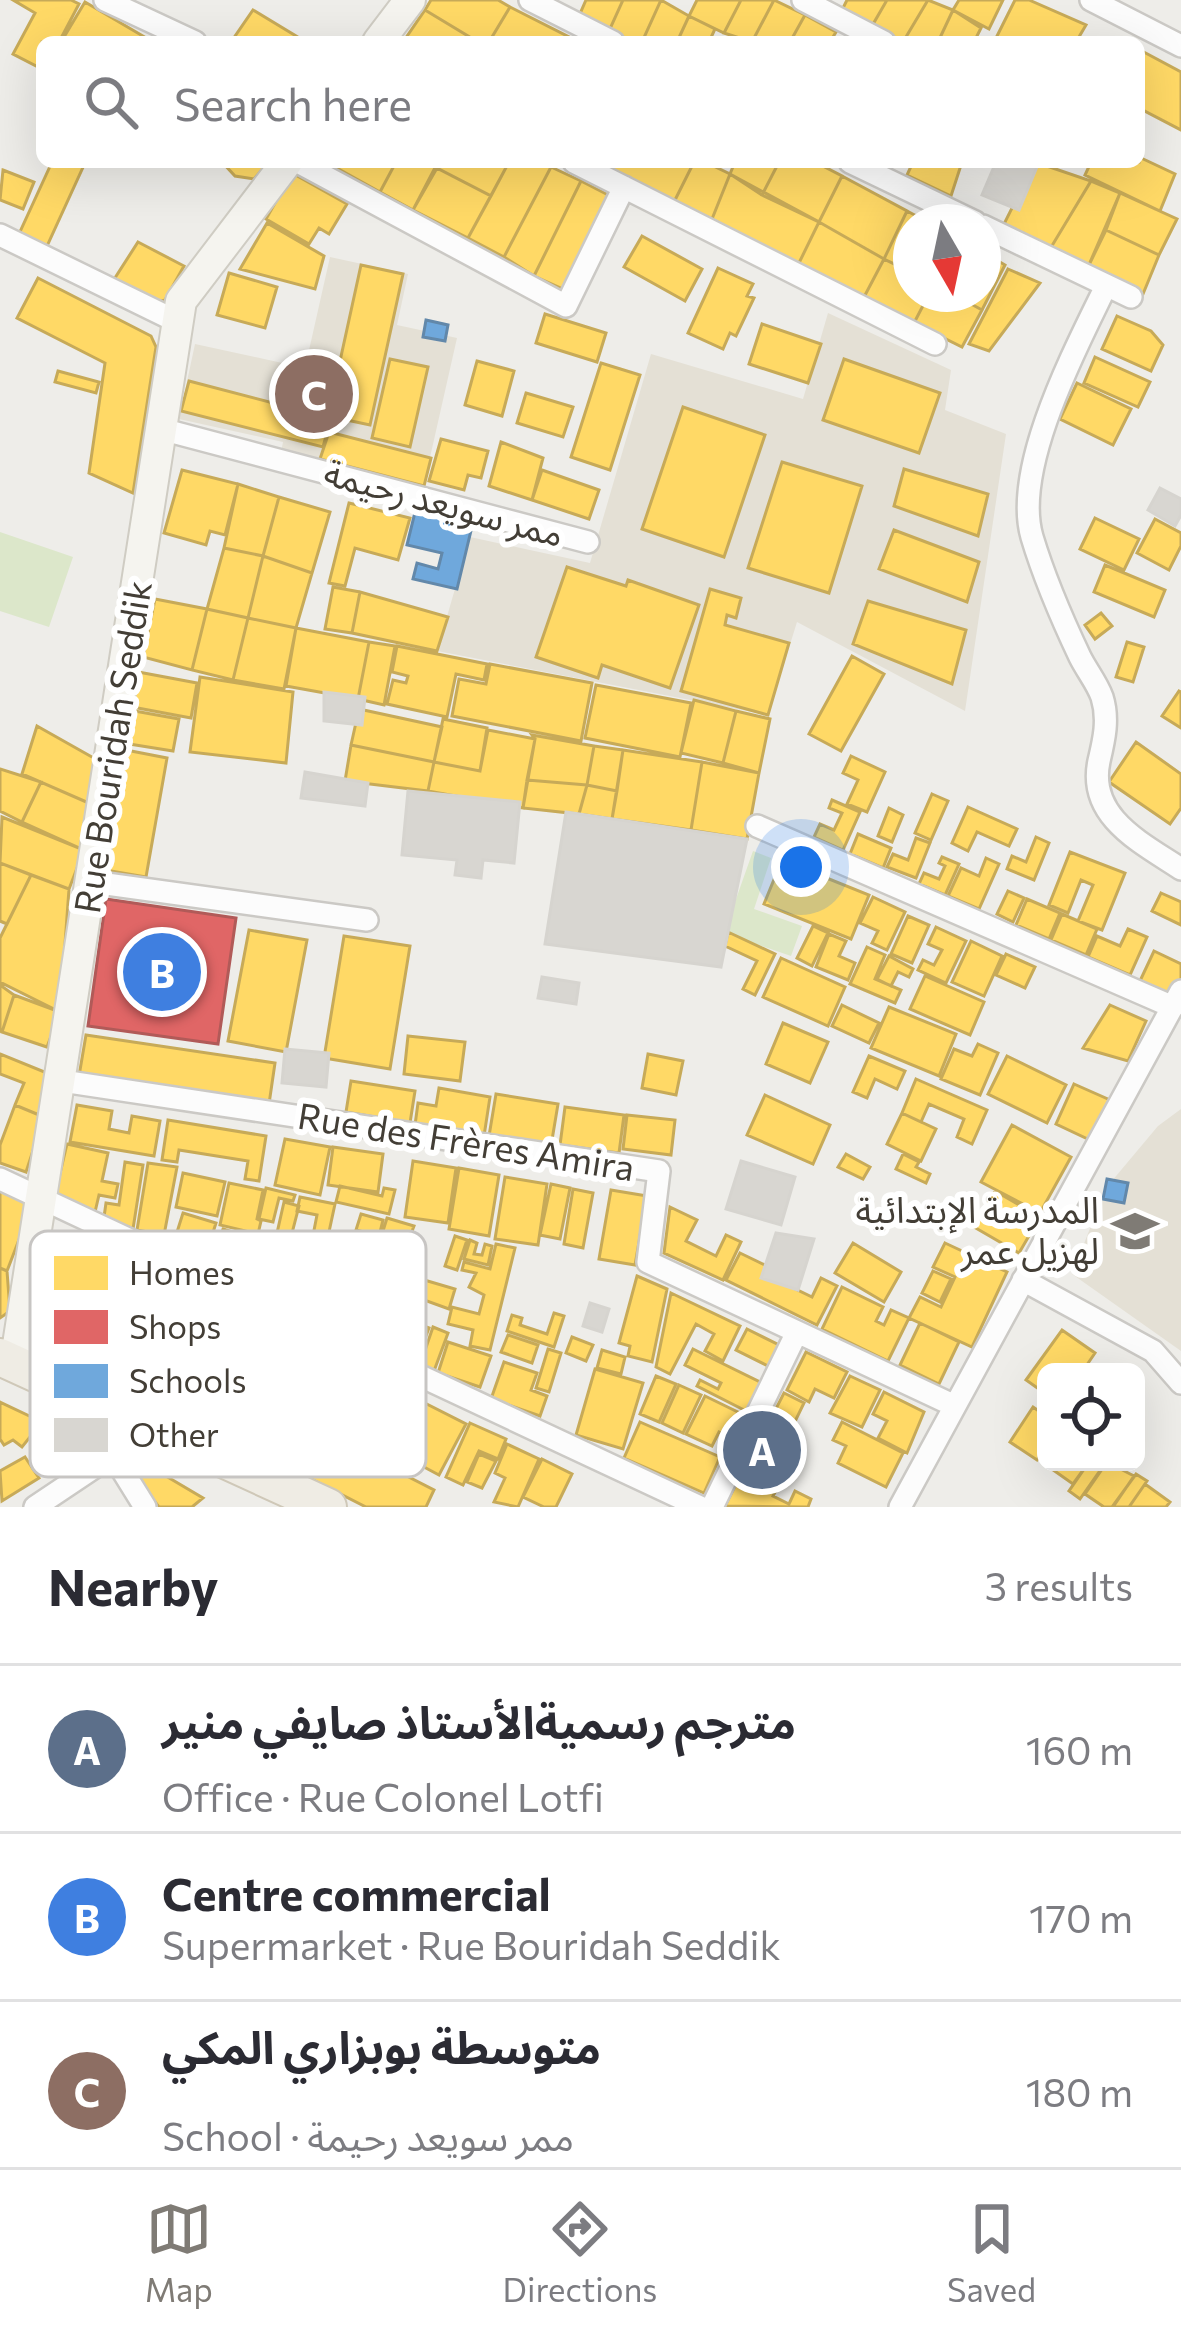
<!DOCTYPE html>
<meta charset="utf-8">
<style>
body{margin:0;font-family:Commissioner,"Noto Sans Arabic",sans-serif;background:#f7f7f7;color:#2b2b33}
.controls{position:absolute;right:36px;bottom:36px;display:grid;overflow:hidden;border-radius:18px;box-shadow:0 12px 48px #0002}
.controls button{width:108px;height:108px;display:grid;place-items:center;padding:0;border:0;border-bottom:3px solid #e1e1e2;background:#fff;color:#2b2b33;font:60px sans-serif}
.compass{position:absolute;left:893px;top:204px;width:108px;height:108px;border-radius:50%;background:#fff;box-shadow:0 12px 48px #0002;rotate:171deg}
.you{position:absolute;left:801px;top:867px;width:42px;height:42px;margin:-30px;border:9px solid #fff;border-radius:50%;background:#1a73e8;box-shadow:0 0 0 18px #1a73e833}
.badge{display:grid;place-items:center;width:78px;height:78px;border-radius:50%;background:#7f7b75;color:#fff;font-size:39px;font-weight:700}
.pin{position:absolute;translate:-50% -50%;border:6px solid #fff;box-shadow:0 3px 12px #0006}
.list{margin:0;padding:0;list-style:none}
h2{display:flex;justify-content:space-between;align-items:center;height:156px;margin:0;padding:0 48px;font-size:51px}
h2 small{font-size:39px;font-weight:400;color:#7c7c81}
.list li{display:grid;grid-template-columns:78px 1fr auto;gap:36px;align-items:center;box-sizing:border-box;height:168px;padding:0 48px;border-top:3px solid #e1e1e2}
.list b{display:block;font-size:45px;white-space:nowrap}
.list p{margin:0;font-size:39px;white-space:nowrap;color:#7c7c81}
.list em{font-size:39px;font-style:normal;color:#7c7c81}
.icon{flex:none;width:66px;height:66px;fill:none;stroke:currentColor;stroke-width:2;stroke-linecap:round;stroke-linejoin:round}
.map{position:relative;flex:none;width:1181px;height:1507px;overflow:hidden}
.search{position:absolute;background:#fff;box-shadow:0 12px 48px #0002;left:36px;right:36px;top:36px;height:132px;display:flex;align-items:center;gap:30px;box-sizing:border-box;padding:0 42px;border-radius:18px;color:#7c7c81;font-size:45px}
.sheet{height:660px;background:#fff}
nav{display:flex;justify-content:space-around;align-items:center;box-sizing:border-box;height:168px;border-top:3px solid #e1e1e2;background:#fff;font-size:33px;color:#7c7c81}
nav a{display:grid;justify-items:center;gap:6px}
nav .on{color:#7f7b75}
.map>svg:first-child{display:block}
</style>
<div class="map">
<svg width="1181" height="1507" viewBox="0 0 1181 1507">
<rect width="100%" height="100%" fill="#eeede9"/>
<path fill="#e4e0d5" d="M330 257 408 274 397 325 457 338 424 484 281 452 283 442 179 419 195 344 305 368Z
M828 313 951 370 945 410 1006 434 965 711 797 622 768 715 437 651 470 537 590 563 651 354 803 399Z
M1181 1109V1351L1072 1274 1106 1188 1158 1126Z"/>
<path fill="#dce7ca" d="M0 532 73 557 49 627 0 611Z
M753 851 771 858 754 909 802 926 791 956 724 933Z"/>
<path fill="#ffd966" stroke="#c7aa58" stroke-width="3" d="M71 0 79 4 59 42H42V69L13 54 35 13 13 0Z
M431 0H498L510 7 489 42H478L425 10Z
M586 0H623L609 31 579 16Z
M623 0H661L642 42H632L609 31Z
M661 0 689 16 677 42H642Z
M697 0H741L724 33 689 16Z
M741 0H774L752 42 724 33Z
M774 0 805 15 790 42H752Z
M847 0H887L872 26 842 10Z
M887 0H928L903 42 872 26Z
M928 0 953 10 938 42H903Z
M959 0H1003L989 29 953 10Z
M1015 0H1029L1086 25 1076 42H994Z
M85 2 153 42H61Z
M510 7 571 38 569 42H489Z
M253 10 306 42H231Z
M425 10 478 42H403Z
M953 10 981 28 974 42H938Z
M805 15 836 32 830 42H790Z
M689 16 715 29 709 42H677Z
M1140 50 1181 72V130L1139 108Z
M1139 157 1175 174 1160 211 1085 175 1091 162H1139Z
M52 162 84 165 47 246 19 234Z
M222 162H269L254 179 235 176Z
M326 162H396L380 192Z
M396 162H438L413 210 380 192Z
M440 162H509L491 196 437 168Z
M509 162H542L551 167 504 257 468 238Z
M592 162H694L674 202Z
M694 162H705L730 174 712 219 674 202Z
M735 162H779L762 195 730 174Z
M779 162H815L842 176 819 222 762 195Z
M913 162H962L951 196 907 175Z
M1035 162 1091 181 1050 249 999 234Z
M551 167 581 181 534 276 504 257Z
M437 168 491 196 468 238 413 210Z
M3 170 34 182 23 209 0 200Z
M292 173 347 204 329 234 319 228 309 244 266 219Z
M730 174 819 222 797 267 712 219Z
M842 176 907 211 884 259 819 222Z
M581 181 614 198 572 293 534 276Z
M1091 181 1120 193 1088 267 1050 249Z
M1120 193 1177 219 1159 255 1106 230Z
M907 211 928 222H911V272L884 259Z
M819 222 884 259 863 299 797 267Z
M267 223 324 256 315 289 240 269Z
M1106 230 1159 255 1143 294 1088 267Z
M642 236 702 269 685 301 624 267Z
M138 242 184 266 165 300 152 304 113 281Z
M983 252 1005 265 982 310 953 294H983Z
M884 259 911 272V294H929L914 323 863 299Z
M361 265 403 274 370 425 328 416Z
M718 268 753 284 747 296 754 298 736 336 730 333 723 349 688 333Z
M1008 269 1040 283 989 351 969 344Z
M229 273 277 287 265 328 217 315Z
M38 278 151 336 156 347 133 493 89 473 105 363 17 318Z
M929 294H953L982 310 962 347 914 323Z
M545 314 606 333 597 362 536 343Z
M1117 316 1151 331 1163 345 1151 371 1102 349Z
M762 324 821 344 808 383 749 364Z
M1095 357 1150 382 1138 407 1084 383Z
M390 359 428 367 410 447 372 438Z
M844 359 940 393 919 453 823 420Z
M477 361 514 371 502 416 465 405Z
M601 363 640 375 610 470 571 457Z
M58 371 99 382 96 393 55 382Z
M189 381 331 418 323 447 181 411Z
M1077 383 1131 409 1113 445 1060 419Z
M526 393 573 407 563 437 517 423Z
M683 407 765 435 724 557 642 529Z
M329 432 431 458 424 486 320 459Z
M441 439 488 451 481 478 468 475 464 490 429 481Z
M501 442 543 458 532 500 489 486Z
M782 462 862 486 829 593 748 568Z
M904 469 988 494 978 536 894 506Z
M182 470 238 484 225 535 210 531 206 545 164 533Z
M542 470 599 490 589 519 532 500Z
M238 484 279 497 263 556 224 548Z
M279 497 330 512 312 573 263 556Z
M349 503 410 518 398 560 355 548 345 586 329 583Z
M1095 518 1139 539 1124 570 1080 549Z
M1155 519 1181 533V546L1169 570 1137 553Z
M894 530 979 562 967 602 879 569Z
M224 548 263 556 248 618 207 609Z
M263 556 312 573 296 628 248 618Z
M1105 565 1165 590 1154 617 1094 592Z
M567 567 626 586 628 580 699 605 670 688 602 665 598 678 536 657Z
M333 587 360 592 352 633 325 629Z
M710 589 741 598 736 618 727 615 725 625 789 643 768 715 681 691Z
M360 592 448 617 437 651 352 633Z
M155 599 207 609 192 670 143 657Z
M868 601 966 630 952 684 853 644Z
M207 609 248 618 233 680 192 670Z
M1101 613 1112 626 1095 639 1085 625Z
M248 618 296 628 284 689 233 680Z
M296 628 369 642 358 699 286 686Z
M369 642 395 646 384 705 358 699Z
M1127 642 1144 647 1133 682 1116 677Z
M397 646 487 664 484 680 456 674 447 717 387 704 393 680 406 683 408 676 392 672Z
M852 656 884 674 841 751 809 734Z
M490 664 592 683 581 741 452 716 459 679 486 684Z
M133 671 197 683 191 718 127 706Z
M200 677 293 692 286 763 190 752Z
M596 685 691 703 680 757 585 738Z
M1179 691 1181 692V728L1162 716Z
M694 700 736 711 723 763 681 753Z
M359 709 442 727 434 762 351 745Z
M129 710 179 719 173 751 123 743Z
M736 711 770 719 759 773 723 763Z
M443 719 487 728 480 771 434 762Z
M37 726 99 761 91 804 22 774Z
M488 730 535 739 523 808 428 791 434 762 480 771Z
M532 735 594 746 587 785 527 780 535 739Z
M1136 742 1181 774V808L1170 824 1109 782Z
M351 745 434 762 428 791 345 781Z
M594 746 623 750 617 791 587 785Z
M126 750 167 758 146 877 105 870Z
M623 750 702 762 691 830 612 819Z
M851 756 885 772 867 812 847 804 858 780 843 773Z
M702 762 759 773 747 839 691 830Z
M0 769 41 782 22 822 0 811Z
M527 780 587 785 579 814 523 808Z
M41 782 91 804 84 850 22 822Z
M587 785 617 791 612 819 579 814Z
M932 794 948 801 931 840 915 833Z
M832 800 860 812 843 850 814 837 820 824 834 830 842 813 829 808Z
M968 807 1017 829 1009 846 977 832 968 851 952 843Z
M889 808 903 815 892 842 878 836Z
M2 817 84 850 69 889 0 863Z
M858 834 891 848 883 868 850 854Z
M1036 837 1049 843 1034 880 1007 869 1012 856 1026 862Z
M916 838 930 843 916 878 887 867 893 854 908 860Z
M1070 852 1125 873 1102 930 1078 921 1093 885 1081 880 1068 913 1049 905Z
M942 857 959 864 945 895 919 884 924 873 939 879 945 866 939 863Z
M986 858 999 864 979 909 948 896 961 868 979 876Z
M782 860 869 895 851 939 764 904Z
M0 863 31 875 7 924 0 921Z
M31 875 69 889 60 1012 0 982V938Z
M1008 891 1024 898 1013 922 997 914Z
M1161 893 1181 902V925L1152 911Z
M873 897 905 912 887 950 872 943 878 931 860 923Z
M1027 899 1060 913 1049 939 1016 925Z
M1062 914 1097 929 1086 955 1051 940Z
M908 916 929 925 912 963 891 954Z
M813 926 828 933 812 966 797 958Z
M936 927 966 941 946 983 918 970 923 960 934 965 942 950 928 944Z
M1128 929 1147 937 1130 975 1088 957 1097 936 1120 946Z
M249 930 307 940 286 1052 228 1041Z
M728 932 775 954 755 995 743 989 757 961 725 946Z
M829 934 846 941 839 956 855 963 848 980 816 967Z
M344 936 410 946 390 1069 324 1058Z
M971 941 1002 956 984 996 952 982Z
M867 947 885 955 875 979 901 990 895 1003 850 984Z
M1154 951 1181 964V979L1172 998 1139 983Z
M1006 954 1035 967 1025 988 996 975Z
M889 956 913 969 909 977 898 972 891 986 877 979Z
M781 958 845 987 828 1026 763 997Z
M925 976 984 1002 970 1035 910 1009Z
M0 985 14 995 2 1032 0 1031Z
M14 995 60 1012 47 1047 2 1032Z
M842 1005 879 1023 869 1043 832 1026Z
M1110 1005 1146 1021 1128 1061 1083 1048Z
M889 1007 956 1034 939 1076 871 1048Z
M783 1023 828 1042 810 1083 766 1064Z
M86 1035 275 1063 269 1104 79 1076Z
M408 1036 465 1042 460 1081 404 1074Z
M978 1044 998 1053 980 1095 941 1079 954 1049 972 1056Z
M0 1054 47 1073 44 1117 15 1105 24 1083 0 1074Z
M648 1054 683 1061 676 1095 642 1088Z
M869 1056 905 1071 897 1089 875 1079 867 1098 853 1092Z
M1007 1056 1066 1085 1047 1123 988 1094Z
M916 1079 987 1110 972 1144 957 1137 964 1119 929 1104 921 1122 902 1113Z
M351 1081 415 1091 410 1123 346 1112Z
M1074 1084 1110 1100 1092 1141 1056 1124Z
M439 1088 490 1097 484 1136 415 1125 418 1103 436 1106Z
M496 1094 558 1104 551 1146 489 1136Z
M765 1095 830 1125 813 1164 747 1135Z
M15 1105 44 1117 26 1172 0 1163V1145Z
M77 1105 112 1111 109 1129 129 1133 132 1116 160 1121 154 1156 70 1142Z
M565 1107 624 1115 619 1153 560 1145Z
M902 1113 936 1129 921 1161 887 1144Z
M627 1115 675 1120 671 1155 623 1149Z
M168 1120 266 1136 259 1181 245 1179 248 1161 179 1150 177 1162 162 1160Z
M1012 1125 1071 1157 1040 1213 981 1182Z
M285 1139 330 1147 320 1195 275 1185Z
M67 1144 108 1153 102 1181 118 1184 115 1198 99 1195 95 1212 53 1203Z
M333 1147 383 1154 378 1192 328 1185Z
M846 1154 870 1167 863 1179 838 1167Z
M903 1154 919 1162 916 1167 930 1174 926 1183 896 1169Z
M413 1161 456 1168 448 1223 405 1217Z
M125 1162 143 1165 133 1229 104 1217 106 1203 119 1205Z
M148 1163 177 1167 164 1235 137 1230Z
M459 1168 499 1175 489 1236 449 1229Z
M183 1173 225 1182 217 1216 176 1207Z
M505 1177 547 1184 538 1245 495 1239Z
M229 1183 263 1190 257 1219 261 1221 258 1234 220 1225Z
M551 1184 570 1188 560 1239 540 1235Z
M340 1186 382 1196 384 1188 395 1190 389 1214 336 1202Z
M266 1188 295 1195 293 1201 279 1198 273 1222 259 1219Z
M573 1189 593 1193 583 1248 564 1244Z
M0 1190 33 1203 7 1271 0 1268Z
M611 1190 647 1196 635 1265 599 1259Z
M995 1191 1040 1217 1019 1253 974 1227Z
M300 1197 335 1204 321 1269 307 1266 317 1215 297 1211Z
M284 1202 299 1206 291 1237 277 1233Z
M670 1207 697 1220 686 1241 716 1256 726 1235 741 1242 723 1280 664 1253Z
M183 1213 216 1223 204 1261 171 1251Z
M361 1214 383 1220 379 1236 356 1230Z
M387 1218 414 1226 409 1239 383 1231Z
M223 1229 252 1238 240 1276 211 1267Z
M455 1236 467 1240 457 1270 445 1266Z
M470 1240 477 1243 474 1254 482 1255 485 1244 492 1246 488 1265 464 1259Z
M853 1243 901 1272 884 1302 835 1273Z
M945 1243 1007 1272 972 1347 909 1318 920 1297 941 1307 955 1277 933 1267Z
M496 1244 515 1248 490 1350 470 1346 473 1330 448 1324 452 1307 479 1314 484 1295 469 1287 476 1273 462 1270 464 1262 490 1269Z
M740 1253 769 1267 765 1274 812 1297 821 1278 837 1286 817 1325 726 1280Z
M0 1268 7 1271 10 1311 0 1318Z
M933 1271 951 1279 940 1302 922 1293Z
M637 1276 667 1289 652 1362 628 1356 630 1346 619 1343Z
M414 1277 455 1289 449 1309 424 1300V1292L410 1288Z
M842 1287 883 1307 876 1321 884 1325 891 1310 909 1318 888 1361 822 1329Z
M671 1293 740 1326 723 1361 705 1351 714 1334 696 1324 670 1374 656 1367Z
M554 1313 564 1316 554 1347 507 1331 512 1315 522 1318 520 1325 547 1334Z
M410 1321 429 1328 417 1360 398 1353Z
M920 1323 959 1342 939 1384 900 1365Z
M433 1327 448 1333 434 1371 420 1365Z
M747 1329 781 1346 770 1367 736 1350Z
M1062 1330 1095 1353 1082 1372H1046V1394L1026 1380Z
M508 1335 538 1345 532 1363 501 1352Z
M572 1337 593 1345 586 1361 566 1353Z
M448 1342 491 1356 480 1387 438 1373Z
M548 1349 561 1353 549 1392 536 1388Z
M693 1349 764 1384 750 1413 697 1386 700 1380 718 1389 721 1383 685 1365Z
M602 1350 625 1357 621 1374 597 1368Z
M806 1352 847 1372 834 1398 815 1389 809 1402 787 1390Z
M504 1362 537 1373 531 1390 547 1396 540 1416 491 1399Z
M595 1369 643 1383 623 1449 576 1435Z
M656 1376 676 1384 659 1422 640 1414Z
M850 1376 880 1390 862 1427 830 1413Z
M679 1385 701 1395 683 1433 662 1423Z
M884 1392 924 1412 907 1453 878 1438 887 1421 873 1414Z
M784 1393 804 1403 787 1438 766 1428Z
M407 1394 466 1424 439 1475 381 1444Z
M705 1396 750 1418 739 1442 719 1432 712 1446 686 1434Z
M0 1402 42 1422 22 1447 13 1440 4 1445 0 1439Z
M1033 1407 1046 1416V1446L1037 1460 1010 1442Z
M295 1419 434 1490 426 1507H366L274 1460Z
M640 1422 720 1457 704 1493 624 1458Z
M842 1422 903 1453 886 1487 838 1463 846 1446 833 1440Z
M470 1423 506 1439 498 1459 479 1451 463 1485 446 1477Z
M764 1431 776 1437 758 1472 746 1465Z
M507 1444 539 1459 518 1507 494 1502 505 1478 495 1473Z
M479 1454 496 1461 482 1488 467 1482Z
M132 1456 203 1498 192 1507H159L124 1463Z
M25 1457 39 1478 2 1501 0 1471Z
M542 1459 572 1474 556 1507H544L523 1497Z
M1052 1462H1089L1073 1484 1049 1467Z
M1089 1462H1106L1080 1499 1069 1491Z
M1107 1462 1134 1476 1113 1507H1104L1085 1494Z
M744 1468 779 1485 773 1496 789 1504 795 1491 811 1499 808 1507 725 1506Z
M1136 1474 1147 1481 1129 1507H1112Z
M1145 1484 1170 1502 1166 1507H1129Z"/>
<path fill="#e06666" stroke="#b15a58" stroke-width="3" d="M106 899 236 918 218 1044 88 1026Z"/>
<path fill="#6fa8dc" stroke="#6288aa" stroke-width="3" d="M426 320 448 325 445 341 423 337Z
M417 504 474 518 457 589 413 579 417 563 438 569 442 553 407 545Z
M1107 1179 1128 1183 1124 1203 1103 1199Z"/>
<path fill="#d8d6d1" stroke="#d6d4cf" stroke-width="3" d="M996 162H1039L1019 210 982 195Z
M1160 488 1181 499V515L1175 526 1148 510Z
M324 692 365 697 362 725 324 721Z
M305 772 368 783 365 806 301 798Z
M408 791 520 802 514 863 483 860 481 878 455 875 457 860 402 855Z
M566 812 747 839 721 967 545 944Z
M542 977 579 983 576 1004 538 998Z
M285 1049 329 1053 326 1087 282 1083Z
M741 1161 795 1177 781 1225 726 1209Z
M776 1233 814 1239 798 1290 761 1278Z
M590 1303 609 1309 602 1332 583 1326Z"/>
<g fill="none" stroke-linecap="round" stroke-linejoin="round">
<defs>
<path id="minor" d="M105 0 195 42
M530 0 613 42
M803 0 884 42
M1091 0 1181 46
M298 162 566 306 624 187
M574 162 935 344
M850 162 975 222
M983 226 1131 297
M0 235 178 322
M1106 286C1076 348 1012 468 1032 537 1044 577 1062 619 1080 657 1087 671 1097 683 1102 697 1109 719 1104 740 1099 761 1087 817 1142 843 1181 869
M161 429 588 542
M757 826 1173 1007
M92 882 367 920
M62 1081 659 1171 648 1262 955 1406
M0 1179 700 1507
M1023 1280 1153 1351 1181 1383
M86 1397 114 1457 145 1507
M35 1507 156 1426
M712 1507 797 1332
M900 1507 1181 991"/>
<path id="secondary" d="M378 42 410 0
M15 1364 181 301 287 162"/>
<path id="primary" d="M0 1357 328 1507"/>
</defs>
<use href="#minor" stroke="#cbc9c5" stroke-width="26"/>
<use href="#secondary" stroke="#cfccc3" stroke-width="34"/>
<use href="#primary" stroke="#cfc8b8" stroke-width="40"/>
<use href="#minor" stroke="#fcfcfc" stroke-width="21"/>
<use href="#secondary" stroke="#f5f4ef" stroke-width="30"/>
<use href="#primary" stroke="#efece4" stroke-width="36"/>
</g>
<defs>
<symbol id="school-bare" viewBox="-9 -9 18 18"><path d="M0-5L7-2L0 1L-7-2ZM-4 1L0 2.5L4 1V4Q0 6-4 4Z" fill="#7f7b75" stroke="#fff" stroke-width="2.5" paint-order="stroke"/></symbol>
</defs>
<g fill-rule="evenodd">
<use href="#school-bare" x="1102" y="1198" width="66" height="66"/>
</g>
<g text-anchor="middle" stroke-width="12" stroke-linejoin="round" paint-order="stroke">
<g font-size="36" fill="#433e36" stroke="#fff">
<text transform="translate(444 503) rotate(15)" y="13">ممر سويعد رحيمة</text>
<text transform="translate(113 747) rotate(-81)" y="13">Rue Bouridah Seddik</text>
<text transform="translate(466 1142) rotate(9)" y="13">Rue des Frères Amira</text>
</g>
<g font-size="36" fill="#433e36" stroke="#fff" text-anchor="end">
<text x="1099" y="1223">المدرسة الإبتدائية<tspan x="1099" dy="41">لهزيل عمر</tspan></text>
</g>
</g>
<rect x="30" y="1231" width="396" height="246" rx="18" fill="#fff" stroke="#c7c5c3" stroke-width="3"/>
<rect x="54" y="1256" width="54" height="34" fill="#ffd966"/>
<rect x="54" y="1310" width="54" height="34" fill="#e06666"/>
<rect x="54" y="1364" width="54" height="34" fill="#6fa8dc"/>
<rect x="54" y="1418" width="54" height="34" fill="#d8d6d1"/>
<g font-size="33" fill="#433e36">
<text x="129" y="1285">Homes</text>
<text x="129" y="1339">Shops</text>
<text x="129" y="1393">Schools</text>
<text x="129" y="1447">Other</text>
</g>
</svg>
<div class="controls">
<button><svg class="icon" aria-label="locate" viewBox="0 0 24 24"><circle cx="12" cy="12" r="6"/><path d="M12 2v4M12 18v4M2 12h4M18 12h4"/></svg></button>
</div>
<svg class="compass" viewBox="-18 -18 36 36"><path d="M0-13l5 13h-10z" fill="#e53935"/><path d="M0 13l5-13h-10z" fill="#7c7c81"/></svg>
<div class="you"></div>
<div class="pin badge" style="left:762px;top:1450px;background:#5c6f8a">A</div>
<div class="pin badge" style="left:162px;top:972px;background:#3f7fe0">B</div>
<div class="pin badge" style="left:314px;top:394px;background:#8d6e63">C</div>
<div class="search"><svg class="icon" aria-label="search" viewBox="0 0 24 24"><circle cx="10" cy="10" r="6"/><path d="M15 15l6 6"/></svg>Search here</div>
</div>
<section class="sheet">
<h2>Nearby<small>3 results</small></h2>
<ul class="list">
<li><span class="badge" style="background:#5c6f8a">A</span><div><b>مترجم رسميةالأستاذ صايفي منير</b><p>Office · Rue Colonel Lotfi</p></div><em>160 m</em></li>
<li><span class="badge" style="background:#3f7fe0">B</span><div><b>Centre commercial</b><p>Supermarket · Rue Bouridah Seddik</p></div><em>170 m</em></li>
<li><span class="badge" style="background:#8d6e63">C</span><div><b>متوسطة بوبزاري المكي</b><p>School · ممر سويعد رحيمة</p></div><em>180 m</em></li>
</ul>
</section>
<nav>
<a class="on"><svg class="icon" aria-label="map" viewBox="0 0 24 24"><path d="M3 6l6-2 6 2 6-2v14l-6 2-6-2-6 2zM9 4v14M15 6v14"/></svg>Map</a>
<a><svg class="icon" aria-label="directions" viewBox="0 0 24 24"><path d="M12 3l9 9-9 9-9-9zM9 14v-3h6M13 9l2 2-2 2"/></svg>Directions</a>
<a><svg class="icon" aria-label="saved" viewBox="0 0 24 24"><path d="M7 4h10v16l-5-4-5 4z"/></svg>Saved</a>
</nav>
